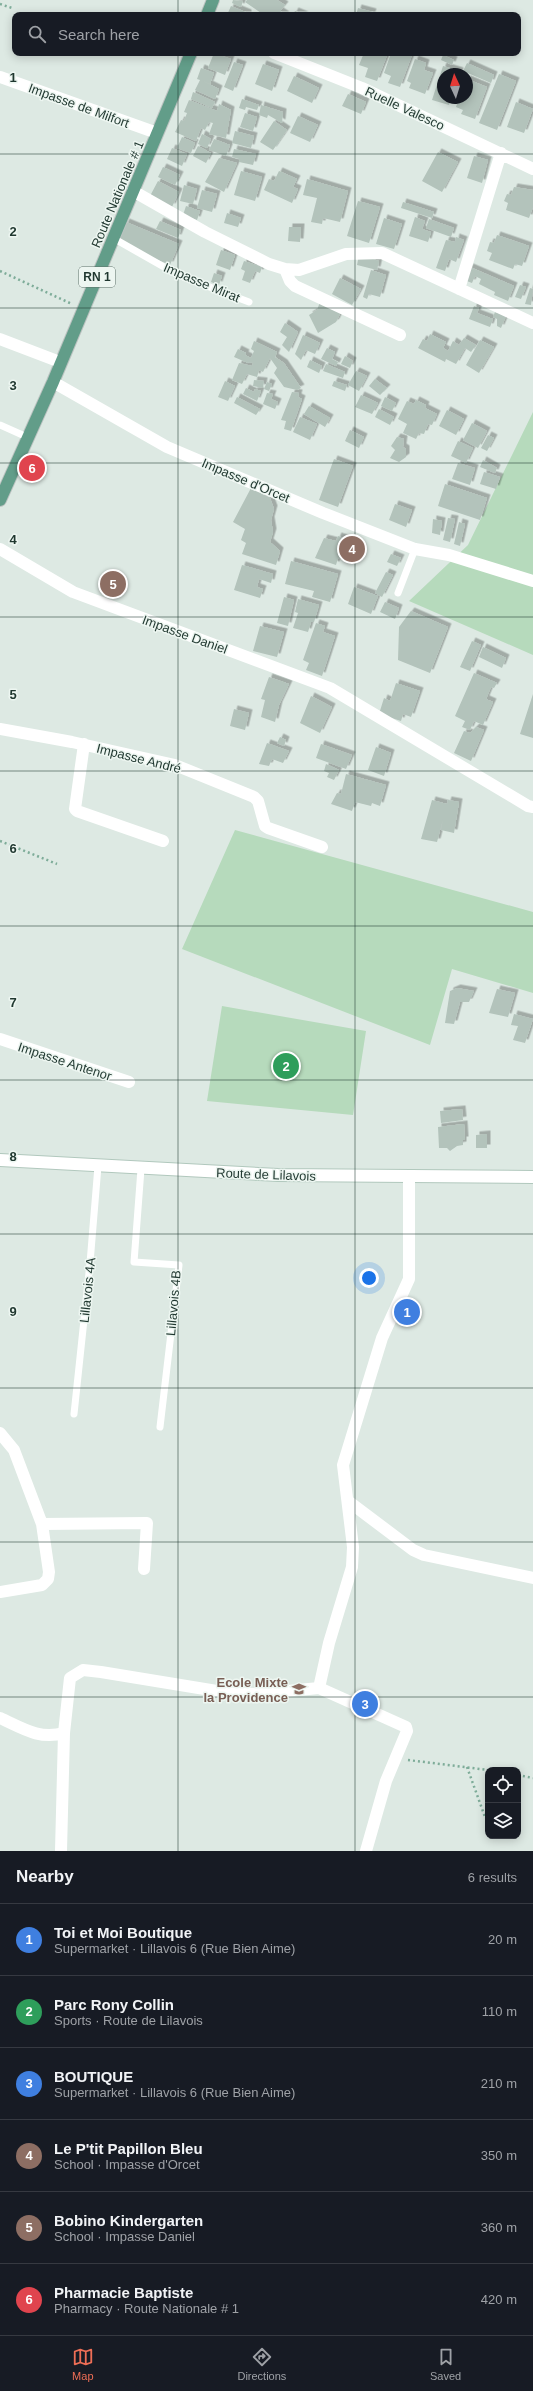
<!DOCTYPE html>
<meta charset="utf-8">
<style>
body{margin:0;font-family:Arial,sans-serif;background:#242831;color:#f1f3f6}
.controls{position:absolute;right:12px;bottom:12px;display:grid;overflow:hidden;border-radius:8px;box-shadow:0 2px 10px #0003}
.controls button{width:36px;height:36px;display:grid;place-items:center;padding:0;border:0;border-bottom:1px solid #363941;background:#171b24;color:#f1f3f6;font:20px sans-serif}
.compass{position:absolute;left:437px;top:68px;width:36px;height:36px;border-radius:50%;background:#171b24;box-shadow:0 2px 10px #0003;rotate:356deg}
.you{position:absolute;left:369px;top:1278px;width:14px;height:14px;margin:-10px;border:3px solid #fff;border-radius:50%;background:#1a73e8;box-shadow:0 0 0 6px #1a73e833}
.badge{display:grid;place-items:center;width:26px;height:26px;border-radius:50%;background:#ee6e56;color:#fff;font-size:13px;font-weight:700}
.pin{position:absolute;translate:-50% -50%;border:2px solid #fff;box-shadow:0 1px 4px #0006}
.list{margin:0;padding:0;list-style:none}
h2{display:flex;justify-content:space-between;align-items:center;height:52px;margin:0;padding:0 16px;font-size:17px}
h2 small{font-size:13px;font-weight:400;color:#9ea1a6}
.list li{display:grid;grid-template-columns:26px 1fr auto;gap:12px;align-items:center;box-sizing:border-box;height:72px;padding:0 16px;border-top:1px solid #363941}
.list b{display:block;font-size:15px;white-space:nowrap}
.list p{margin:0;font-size:13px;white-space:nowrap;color:#9ea1a6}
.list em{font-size:13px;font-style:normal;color:#9ea1a6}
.icon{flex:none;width:22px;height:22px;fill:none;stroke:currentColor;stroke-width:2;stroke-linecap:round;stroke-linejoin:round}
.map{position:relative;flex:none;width:533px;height:1851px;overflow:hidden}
.search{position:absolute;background:#171b24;box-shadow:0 2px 10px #0003;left:12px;right:12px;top:12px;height:44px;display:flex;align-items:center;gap:10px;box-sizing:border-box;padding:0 14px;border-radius:8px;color:#9ea1a6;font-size:15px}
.sheet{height:484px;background:#171b24}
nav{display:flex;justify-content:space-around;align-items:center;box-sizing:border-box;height:56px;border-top:1px solid #363941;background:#171b24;font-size:11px;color:#9ea1a6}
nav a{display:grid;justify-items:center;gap:2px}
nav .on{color:#ee6e56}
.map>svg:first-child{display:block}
</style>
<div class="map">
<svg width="533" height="1851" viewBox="0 0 533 1851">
<defs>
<filter id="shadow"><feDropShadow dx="3.5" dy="-3.5" stdDeviation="0" flood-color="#0004"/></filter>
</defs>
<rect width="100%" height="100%" fill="#dde9e3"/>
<path fill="#b6dabc" d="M533 412V655L409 601 468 545Z
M235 830 533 912V993L452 969 430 1045 182 949Z
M222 1006 366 1031 353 1115 207 1101Z"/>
<path fill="#b3c3bb" filter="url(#shadow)" d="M233 0 243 1 241 7 232 3Z
M247 0H277L285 5 280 11 286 15H264L245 2Z
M231 6 248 13V15H227Z
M358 8 373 12 372 15H356Z
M295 11 305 15H293Z
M214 53 231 59 225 75 208 68Z
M364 53H388L377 81 365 77 368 68 359 65Z
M391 53 412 55 400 87 388 83 391 76 384 73Z
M443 55 454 60 452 65 441 60Z
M415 59 426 63 424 70 433 73 425 94 409 88 411 83 407 81Z
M234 62 243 65 233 91 224 87Z
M467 63 494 75 491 83 463 71Z
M263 64 279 70 272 91 255 84Z
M443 66 460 71 459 74H443V98H451L449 105 432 100Z
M201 68 214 73 210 84 203 81 219 89 215 99 195 90 200 80 197 79Z
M499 74 516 81 497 130 479 123Z
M294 76 319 88 312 103 287 91Z
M467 79 487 87 475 119 461 114 463 110 456 107 459 98H467Z
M193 92 215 102 212 108 191 99Z
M348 94 366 102 361 114 342 106Z
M242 99 259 105 257 110 246 107 245 110 239 108Z
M189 100 217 111 219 104 231 110 226 138 209 134 213 123 209 122 205 130 201 128 196 141 175 132 181 120 184 121 187 113 184 112Z
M516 102 533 109 524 133 507 127Z
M261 105 283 112 282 123 268 115 267 118 259 115Z
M245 113 257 117 253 131 240 127Z
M298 116 318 125 310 142 290 133Z
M274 121 287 130 273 150 260 142Z
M235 131 254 136 251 148 232 143Z
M202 134 211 139 207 148 198 144Z
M182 137 195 143 191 153 177 148Z
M214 139 230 145 226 156 209 150Z
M198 146 211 153 206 163 193 156Z
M172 148 187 154 182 166 167 159Z
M234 149 256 154 253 165 239 162V159L232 157Z
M438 152 458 162 442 192 422 181Z
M474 156 488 160 482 183 467 178Z
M219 158 237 163 224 192 205 182Z
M163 167 180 175 175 185 158 177Z
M241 171 262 177 255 201 234 195Z
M279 171 297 179 293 187 298 189 292 203 264 190 269 179 274 181Z
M307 179 348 191 340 222 323 218 322 224 311 222 317 198 303 195Z
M158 181 179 192 172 207 150 196Z
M184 185 197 189 193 204 180 201Z
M514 187 533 190V207L529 218 506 210 508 203 504 201 507 194 511 195Z
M202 190 217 194 212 212 197 208Z
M358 201 380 207 369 243 347 236Z
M403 202 434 212 432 218 401 208Z
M186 206 200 211 197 220 183 215Z
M227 213 241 218 238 227 224 223Z
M415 217 425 221 422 229 431 232 428 242 409 236Z
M384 218 402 224 394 249 376 244Z
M429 219 454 228 451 237 426 228Z
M160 221 181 230 178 238 156 229Z
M126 222 179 244 170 265 117 243Z
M289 227H301L300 242 288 241Z
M497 235 529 246 522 266 515 264 513 269 489 260 492 253 487 251 490 242 494 243Z
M456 237 464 240 456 262 449 259 445 271 436 268 446 240 455 242Z
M221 250 235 255 230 270 216 265Z
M359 255 379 261 377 270 357 265Z
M244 261 262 267 260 273 255 271 250 283 242 280 245 271 241 269Z
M470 267 514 286 508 301 494 295 495 292 479 284 481 279 475 276 472 283 464 280Z
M371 270 386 275 380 297 369 294 367 299 363 297Z
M214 273 222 276 219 285 211 282Z
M340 278 361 289 352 305 332 294Z
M520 285 526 287 521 299 515 297Z
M530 288 533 289 531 305 525 304Z
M320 302 341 312 336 322 318 333 309 315 317 310Z
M474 306 479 308 477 313 493 319 490 327 469 319Z
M495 312 506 316 501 328 497 326V319L493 317Z
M285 323 298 332 289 352 282 345 287 337 280 332Z
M430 334 446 342 443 348 448 351 453 341 459 345 464 338 476 345 471 352 465 348 456 364 446 359 445 362 418 348 423 339 427 341Z
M303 335 320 343 315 354 306 350 301 360 295 354Z
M480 340 494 347 479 373 466 365Z
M254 341 277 352 275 357 284 363 301 388 297 390 284 387 274 373 277 368 270 358 263 372 259 370 257 377 247 374 242 384 232 380 239 363 252 366 253 363 249 362 248 363 234 357 238 349 246 353 245 355 251 358 254 351 251 349Z
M327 348 335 352 332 359 338 362 336 366 321 359Z
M345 356 353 361 350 368 341 364Z
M310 360 322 366 319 373 307 367Z
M326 364 345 372 343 378 323 371Z
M356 371 367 376 359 391 348 385Z
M375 379 387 388 380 395 369 386Z
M254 380 264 381 263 388 253 386Z
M225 381 235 386 228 401 218 397Z
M334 381 347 385 345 391 332 386Z
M267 382 272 384 269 391 264 389Z
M246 388 254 392 255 389 261 391 257 401 243 394Z
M292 392 299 393 298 397 302 399 291 431 284 429 286 421 281 420Z
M267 393 273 394 271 399 278 402 275 409 263 404Z
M361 395 378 403 372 414 355 407Z
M237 397 260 409 256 415 234 403Z
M385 397 396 403 392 411 381 406Z
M416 400 426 405 425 408 437 414 432 425 428 424 424 434 419 433 416 439 403 433 407 424 398 419 407 401 414 404Z
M309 406 330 418 325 427 304 414Z
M379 409 394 417 390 425 375 417Z
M447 410 464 419 456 435 439 426Z
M300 417 317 424 310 440 293 432Z
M472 423 487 431 478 448 463 440Z
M350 430 364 437 359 448 345 441Z
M488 435 494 438 487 451 481 448Z
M397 437 404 439 403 447 406 449V457L399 462 390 458 395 450 391 446Z
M458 441 473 448 466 463 451 456Z
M334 459 353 466 338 507 319 500Z
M483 460 497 468 495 473 480 467Z
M458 463 475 468 470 485 452 479Z
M484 472 500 477 496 489 480 484Z
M445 484 487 498 480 520 438 506Z
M251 488 270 498 274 509 271 520 273 532 270 542 280 551 276 565 242 554 246 543 241 540 245 529 233 522Z
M395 504 412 510 406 527 389 520Z
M448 518 455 519 450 542 443 540Z
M433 519 442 521 440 535 432 533Z
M459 522 465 524 460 546 454 544Z
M338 536 356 542 349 562 338 558 336 565 315 558 324 538 336 541Z
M391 554 401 558 397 566 387 562Z
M291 561 338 574 330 602 312 597 314 591 285 584Z
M242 565 273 574 271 583 259 579 257 587 263 589 260 598 234 590Z
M386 572 393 575 382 597 375 593Z
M354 587 378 596 371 614 348 604Z
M284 597 294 600 288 626 277 623Z
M298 599 319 605 314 622H311L308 632 293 628 298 613 295 612Z
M385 602 399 608 395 619 380 612Z
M411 611 448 627 430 673 398 660 399 627Z
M316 623 325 626 323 632 335 636 322 676 306 670 309 663 303 660Z
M260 626 284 632 277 657 253 651Z
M472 641 481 645 470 671 460 667Z
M483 647 506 658 502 668 479 657Z
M474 673 497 683 494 688 491 687 486 699 493 702 483 725 474 721 470 730 462 727 465 721 455 716Z
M269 677 289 684 279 705 275 722 261 717 265 700 261 699Z
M396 683 420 691 411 717 403 714 401 721 379 714 384 698 390 701Z
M533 694V738L520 734Z
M311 696 332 707 320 733 300 723Z
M234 709 249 713 245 730 230 726Z
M476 727 484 730 471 761 454 753 464 731 470 733Z
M280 737 286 740 284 746 277 743Z
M267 743 289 751 283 763 272 759 269 766 259 764Z
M321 744 352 755 346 769 316 758Z
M376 747 391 753 384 776 368 770Z
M326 764 339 770 334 780 327 777 329 773 324 771Z
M346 774 386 785 380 806 372 803 371 806 355 802 352 811 331 804 337 793 341 794Z
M432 800 447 804 448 800 459 802 454 833 441 830 443 819 437 842 421 839Z
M457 988 474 991 469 1002H460L454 1024 445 1023 450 991Z
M497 989 515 993 508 1017 489 1013Z
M514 1014 533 1019 525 1043 513 1040 518 1026 511 1025Z
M462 1109 463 1120 441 1123 440 1111Z
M464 1124 465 1140H463V1145L457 1146 450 1151 447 1148H439L438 1127Z
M487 1134V1148H476V1135Z"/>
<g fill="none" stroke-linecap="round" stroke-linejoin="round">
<defs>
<path id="secondary" d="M0 1160 278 1175 533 1177"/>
<path id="primary" d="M207 15 213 0
M0 500 53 382 191 53"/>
</defs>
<use href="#secondary" stroke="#b1c8bd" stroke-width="14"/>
<use href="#primary" stroke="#bcc3c1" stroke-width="14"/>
<path stroke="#7eac99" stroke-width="2.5" stroke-dasharray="2 3" stroke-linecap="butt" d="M0 4 12 8
M0 271 72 304
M0 841 57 864
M408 1760 488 1770
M467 1767 485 1817 488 1814
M518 1775 533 1778"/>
<path stroke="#fff" stroke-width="7" d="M113 238 178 275 249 302
M0 425 27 437
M398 593 415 549
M141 1169 134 1262 179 1265 160 1427
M74 1414 90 1263 98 1166"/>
<path stroke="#fff" stroke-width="12" d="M274 53 362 88 533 169
M0 77 157 133
M133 191 205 232 269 264 285 269 299 270 346 254 382 253 533 323
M285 269 290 281 295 286 400 335
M459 289 501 153
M0 339 60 362
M53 382 167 447 323 513 415 549 449 555 533 581
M0 549 73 592 330 688 528 806 533 807
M0 729 72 742 175 765 254 797 258 801 265 826 268 828 322 847
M84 744 75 809 77 811 163 841
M0 1039 129 1082
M0 1433 14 1450 42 1524 147 1523 144 1569
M348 1501 413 1550 424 1555 533 1578
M0 1592 42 1585 48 1579 49 1572 42 1524
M0 1718C22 1728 39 1740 64 1733
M61 1851 64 1733 70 1678 83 1670 101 1672 229 1693 257 1694 319 1688
M366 1851 386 1781 407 1731 406 1727 319 1688 329 1643 352 1567 353 1547 343 1465 382 1338 409 1279V1177"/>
<use href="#secondary" stroke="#fff" stroke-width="12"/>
<use href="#primary" stroke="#629d89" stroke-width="12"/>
</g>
<path fill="none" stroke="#1f372f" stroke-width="1" stroke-opacity="0.55" d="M178 0V15M355 0V15M178 53V1851M355 53V1851M0 154H533M0 308H533M0 463H533M0 617H533M0 771H533M0 926H533M0 1080H533M0 1234H533M0 1388H533M0 1542H533M0 1697H533"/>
<defs>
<symbol id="school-bare" viewBox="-9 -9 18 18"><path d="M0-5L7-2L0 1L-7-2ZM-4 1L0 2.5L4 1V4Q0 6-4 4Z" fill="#8d6e63" stroke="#edf6f1" stroke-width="2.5" paint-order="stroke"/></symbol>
</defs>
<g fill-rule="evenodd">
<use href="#school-bare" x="289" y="1679" width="20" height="20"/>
</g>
<g text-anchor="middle" stroke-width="3" stroke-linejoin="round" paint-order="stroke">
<rect fill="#edf6f1" stroke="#5d7069" stroke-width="1" x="79" y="267" width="36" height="20" rx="3"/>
<g font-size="12" font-weight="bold" fill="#1f372f">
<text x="97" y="281">RN 1</text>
</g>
<g font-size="13" fill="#1f372f" stroke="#edf6f1">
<text transform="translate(79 105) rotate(20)" y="5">Impasse de Milfort</text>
<text transform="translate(405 108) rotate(25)" y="5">Ruelle Valesco</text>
<text transform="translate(117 194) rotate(-67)" y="5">Route Nationale # 1</text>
<text transform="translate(202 282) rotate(23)" y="5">Impasse Mirat</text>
<text transform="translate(246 480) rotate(23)" y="5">Impasse d'Orcet</text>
<text transform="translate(185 634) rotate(20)" y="5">Impasse Daniel</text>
<text transform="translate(139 758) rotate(14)" y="5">Impasse André</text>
<text transform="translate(65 1061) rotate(18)" y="5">Impasse Antenor</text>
<text transform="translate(266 1174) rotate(2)" y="5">Route de Lilavois</text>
<text transform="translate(87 1290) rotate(-84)" y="5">Lillavois 4A</text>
<text transform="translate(173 1303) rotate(-85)" y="5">Lillavois 4B</text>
</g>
<g font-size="13" font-weight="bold" fill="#785e54" stroke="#edf6f1" text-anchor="end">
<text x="288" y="1687">Ecole Mixte<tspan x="288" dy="15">la Providence</tspan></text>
</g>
</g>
<g font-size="13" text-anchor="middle" font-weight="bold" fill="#1f372f" stroke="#edf6f1" stroke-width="3" stroke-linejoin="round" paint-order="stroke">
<text x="13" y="82">1</text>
<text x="13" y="236">2</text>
<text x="13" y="390">3</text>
<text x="13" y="544">4</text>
<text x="13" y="699">5</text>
<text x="13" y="853">6</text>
<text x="13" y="1007">7</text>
<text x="13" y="1161">8</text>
<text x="13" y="1316">9</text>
</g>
</svg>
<div class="controls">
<button><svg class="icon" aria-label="locate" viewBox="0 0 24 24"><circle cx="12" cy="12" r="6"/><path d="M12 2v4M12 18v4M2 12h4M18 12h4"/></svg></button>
<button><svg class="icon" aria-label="layers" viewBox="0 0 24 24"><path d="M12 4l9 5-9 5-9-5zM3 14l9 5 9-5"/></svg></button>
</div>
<svg class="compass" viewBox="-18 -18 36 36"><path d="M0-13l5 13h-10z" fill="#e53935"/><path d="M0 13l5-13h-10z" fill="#9ea1a6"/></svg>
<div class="you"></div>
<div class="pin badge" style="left:407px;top:1312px;background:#3f7fe0">1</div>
<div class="pin badge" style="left:286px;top:1066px;background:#2e9e5b">2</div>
<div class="pin badge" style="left:365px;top:1704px;background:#3f7fe0">3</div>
<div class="pin badge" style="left:352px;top:549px;background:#8d6e63">4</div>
<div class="pin badge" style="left:113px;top:584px;background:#8d6e63">5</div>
<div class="pin badge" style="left:32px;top:468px;background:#e0444e">6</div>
<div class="search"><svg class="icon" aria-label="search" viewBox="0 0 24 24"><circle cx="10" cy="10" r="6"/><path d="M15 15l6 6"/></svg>Search here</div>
</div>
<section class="sheet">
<h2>Nearby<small>6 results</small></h2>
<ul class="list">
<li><span class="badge" style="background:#3f7fe0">1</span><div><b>Toi et Moi Boutique</b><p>Supermarket · Lillavois 6 (Rue Bien Aime)</p></div><em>20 m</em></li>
<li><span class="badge" style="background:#2e9e5b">2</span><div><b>Parc Rony Collin</b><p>Sports · Route de Lilavois</p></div><em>110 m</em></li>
<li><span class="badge" style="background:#3f7fe0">3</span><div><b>BOUTIQUE</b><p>Supermarket · Lillavois 6 (Rue Bien Aime)</p></div><em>210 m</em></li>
<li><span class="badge" style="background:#8d6e63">4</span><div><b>Le P'tit Papillon Bleu</b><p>School · Impasse d'Orcet</p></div><em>350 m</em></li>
<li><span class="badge" style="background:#8d6e63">5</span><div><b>Bobino Kindergarten</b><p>School · Impasse Daniel</p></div><em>360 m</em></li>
<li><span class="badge" style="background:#e0444e">6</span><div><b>Pharmacie Baptiste</b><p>Pharmacy · Route Nationale # 1</p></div><em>420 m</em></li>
</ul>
</section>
<nav>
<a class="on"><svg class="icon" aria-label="map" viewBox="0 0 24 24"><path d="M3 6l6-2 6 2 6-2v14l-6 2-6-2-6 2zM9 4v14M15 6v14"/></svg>Map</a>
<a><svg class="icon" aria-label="directions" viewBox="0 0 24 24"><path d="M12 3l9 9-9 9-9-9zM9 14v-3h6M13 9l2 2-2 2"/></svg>Directions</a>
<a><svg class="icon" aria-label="saved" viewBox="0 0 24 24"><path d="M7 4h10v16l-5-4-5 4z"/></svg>Saved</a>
</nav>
